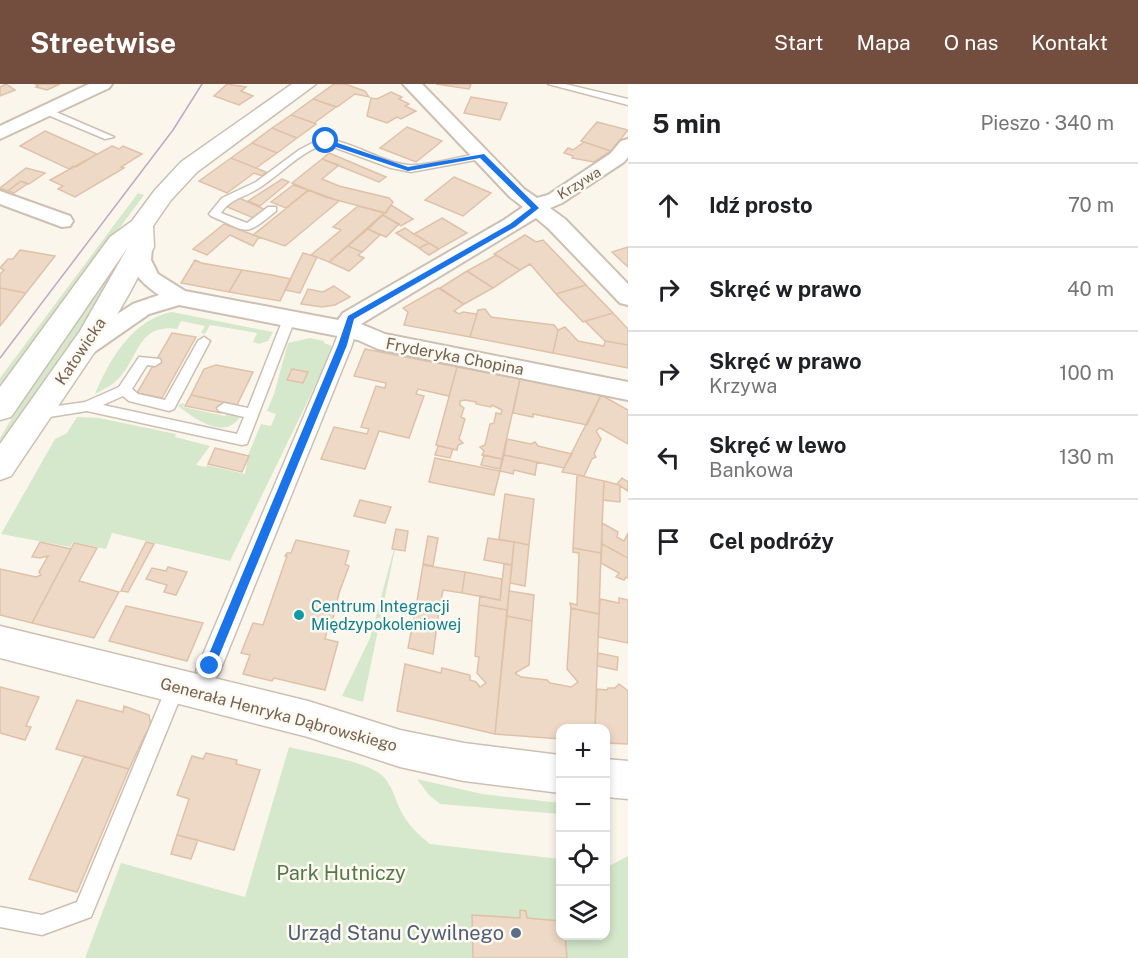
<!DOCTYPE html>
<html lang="pl">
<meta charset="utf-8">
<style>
body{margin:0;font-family:"Public Sans",sans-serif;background:#f6f6f6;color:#202124}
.controls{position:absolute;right:18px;bottom:18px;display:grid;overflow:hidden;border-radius:12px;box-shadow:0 3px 9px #0003}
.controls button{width:54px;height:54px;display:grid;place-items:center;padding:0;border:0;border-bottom:2px solid #e0e0e0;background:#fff;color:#202124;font:30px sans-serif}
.stop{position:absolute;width:18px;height:18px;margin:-14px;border:4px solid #1a73e8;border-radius:50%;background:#fff}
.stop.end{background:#1a73e8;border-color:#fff;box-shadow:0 2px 6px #0008}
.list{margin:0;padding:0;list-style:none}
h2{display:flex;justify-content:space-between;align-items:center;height:78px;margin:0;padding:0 24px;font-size:26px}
h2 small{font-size:20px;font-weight:400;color:#757577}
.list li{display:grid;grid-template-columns:39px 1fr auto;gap:18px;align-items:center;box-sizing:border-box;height:84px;padding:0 24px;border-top:2px solid #e0e0e0}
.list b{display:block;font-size:22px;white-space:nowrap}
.list p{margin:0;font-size:20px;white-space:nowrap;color:#757577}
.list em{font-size:20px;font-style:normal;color:#757577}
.icon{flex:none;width:33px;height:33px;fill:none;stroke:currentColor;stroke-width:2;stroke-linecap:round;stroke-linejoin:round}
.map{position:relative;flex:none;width:628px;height:874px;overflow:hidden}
header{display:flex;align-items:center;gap:36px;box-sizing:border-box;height:84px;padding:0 30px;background:#734d3e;color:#fff}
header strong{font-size:28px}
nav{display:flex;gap:33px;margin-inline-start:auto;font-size:21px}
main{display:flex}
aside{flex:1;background:#fff}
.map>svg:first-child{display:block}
</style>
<header>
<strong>Streetwise</strong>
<nav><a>Start</a><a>Mapa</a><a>O nas</a><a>Kontakt</a></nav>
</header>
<main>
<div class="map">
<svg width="628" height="874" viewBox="0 0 628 874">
<rect width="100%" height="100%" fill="#fbf6ec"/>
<path fill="#d5e8cb" d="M138 109 144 111 0 305V294Z
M129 159H132L100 220 0 364V354L28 308Z
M172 228 273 248 268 257 259 260 253 258 257 249 210 241 205 250 201 249 205 242 181 237 177 245C136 239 139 277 116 297 110 303 102 306 95 310 109 276 133 235 172 228Z
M310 254 324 257V259L334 263 230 477 112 449 106 465 73 458 70 463 1 450 55 355 67 349 77 333 99 334 176 350 175 353 210 362 196 381 206 383 207 381 245 390 248 371 261 340 271 342 276 330 267 327 274 310 288 259Z
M182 319 184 320 183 323 225 332 227 329 240 333C224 357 194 334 178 322Z
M394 465H395L363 618 342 612 370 554Z
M289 663C312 669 360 676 379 689 392 698 395 716 402 729 409 742 419 751 430 760L560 775V852H606V780L611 781 628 772V874H85L121 779 245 813Z
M417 695 482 710 560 719V730L440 720 429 711Z"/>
<path fill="#eed9c6" stroke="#dfc1a8" stroke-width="1.5" d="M6 0 15 6 0 12V3Z
M35 0H60L47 6 36 3 38 2Z
M227 0 246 3 241 7 253 12 239 21 214 12Z
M334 0H345L365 7 369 13 355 10 337 23 313 15Z
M436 0H471L469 5Z
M391 8 402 13 399 15 409 20 405 22 416 27 401 35 397 33 387 39 367 32 371 14 377 15Z
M471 13 507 19 500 36 464 29Z
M313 15 336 23 314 39 291 31Z
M291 31 314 39 316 40 297 54 272 44Z
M597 38 628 46 611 67 581 57Z
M407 43 442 57 416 78 380 64Z
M272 44 297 54 277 69 252 59Z
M45 47 97 70 76 83 73 82 69 85 20 62Z
M584 58 611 67 594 78 572 74 573 72 564 69 568 64 573 66Z
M252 59 277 69 256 84 231 74Z
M112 62 119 65 123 62 142 70 121 83 124 84 75 113 58 105 63 102 50 96Z
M329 69 386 93 379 98 322 75Z
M231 74 266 88 262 92 254 89 227 109 199 97Z
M322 75 339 81 322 95 339 102 389 114 393 118 386 129 325 113 292 99Z
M26 84 45 89 29 100 21 97 8 107 0 104Z
M454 93 491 109 463 132 425 116Z
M282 95 289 98 260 122 248 117Z
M21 97 27 100 14 109 8 107Z
M293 101 308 106 286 124 271 118Z
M309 106 339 117 285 162 253 151Z
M237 113 268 127 256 135 225 122Z
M391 121 413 135 401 142 383 131Z
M358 122 384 129 329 178 311 171 341 146 333 143Z
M383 131 399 140 386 153 368 145Z
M442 134 467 149 439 165 414 150Z
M224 140 259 153 253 162 230 151 207 171 193 165Z
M405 144 414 150 429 159 419 164 396 149Z
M368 145 380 151 362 168 348 162Z
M525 151 536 158 543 156 586 201 556 210 530 180 520 186 494 170Z
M429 159 439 165 429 171 419 164Z
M348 162 362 168 358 171 364 174 349 187 329 178Z
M628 163V183L612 168Z
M20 166 55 172 26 209 0 204V190L4 186 0 184 8 175H13Z
M303 169 317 173 300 209 285 206Z
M496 171 520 186 493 204 467 187Z
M195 176 201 179 242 186 229 208 181 199Z
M242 186 272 191 291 195 280 217 229 208Z
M467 187 493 204 464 220 440 204Z
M586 201 613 229 583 238 556 210Z
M334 202 350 213 335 221 322 223 301 220 308 205 323 208Z
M0 204 26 209 0 242Z
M438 204 464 220 454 227 459 230 463 228 477 230 470 253 404 241 408 228 403 224Z
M485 225 491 233 554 241 558 246 553 269 470 253 478 226Z
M613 229 628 245V261L605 257 585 237Z
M565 243 578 257 604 262 605 257 628 261V284L553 269 558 246Z
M172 249 196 253 162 314 137 309Z
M365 265 457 283 449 312 418 305 416 310 424 312 409 354 379 347 365 385 321 375 334 343 367 350 369 345 361 343 376 302 385 304 386 299 354 292Z
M216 281 253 288 237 321 191 311 204 285Z
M457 283 520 295 502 375 482 371 484 367 480 363 485 361 490 340 494 339 496 329 501 330 502 326 492 321 491 323 476 320V318L465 316 460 317V321L464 324 461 333 465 335 459 355 463 359 458 361 457 366 436 361Z
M292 285 308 288 303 299 287 296Z
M520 295 601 311 587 341 533 330V333L513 329Z
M191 311 227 319 221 329 185 322Z
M601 311 628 326V360L600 344 596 347 601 355 594 370 596 373 592 375 584 392 562 388Z
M507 355 531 360 535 358 538 362 572 370 564 384 504 371Z
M438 362 453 365 450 374 435 371Z
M215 364 249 372 242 388 208 380Z
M484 371 502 375 500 385 481 381Z
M504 371 537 378 535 391 514 386 513 390 500 387Z
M435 374 500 387 494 411 429 398Z
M577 391 604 397 601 469 573 464Z
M622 394 628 398V407L617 400Z
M604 397 620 401V418L603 416Z
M505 410 534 415 529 461 499 455Z
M360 416 391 423 385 439 354 432Z
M602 439 618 448 617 453 624 457 628 449V474L602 460Z
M396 445 408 447 405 467 392 465Z
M428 452 438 454 433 482 423 480Z
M488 454 514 458 512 481 484 476Z
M296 456 349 467 345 480 349 482 339 509 330 547H327L325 555 338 558 325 606 274 594 272 597 243 590 250 571 241 569 253 539 263 541 287 472H285L287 469H291Z
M40 458 71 465 32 539 0 531V485L36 493 41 491 39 488 48 472 40 474 32 473Z
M146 458 154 460 128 508 121 507Z
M514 458 529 461 525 502 510 499Z
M74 459 97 464 79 497 119 508 94 554 32 539Z
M602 460 628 474V494L626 493 624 496 616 493 619 489 601 479Z
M573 464 601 469 599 530 571 524 570 519 577 521 579 469 573 468Z
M504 480 512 481 507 526 479 521 480 512 500 516Z
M423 481 465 488 462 509 443 506 439 527 416 523Z
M168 483 187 488 176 511 164 508 167 501 146 495 152 484 166 487Z
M465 488 502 495 500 516 462 509Z
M509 507 534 511 532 537 507 532Z
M619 514 628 516V559L598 553 600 515 619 519Z
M479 521 507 526 495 650 397 627 405 580 441 589 442 584 470 591V596L476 598 480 603 486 599 477 589 479 573 475 572Z
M126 522 203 539 187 577 109 557Z
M416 523 439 527 433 570 408 564Z
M571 524 599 530 595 644H560V655L495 650 507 532 532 537 529 581 515 589 521 593 547 596 550 599 571 603 578 598 567 585Z
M598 569 618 573 617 586 597 582Z
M619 600 628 607V660L606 659V644H595L597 605 607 606 608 604H615Z
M0 603 39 613 26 642 31 643 25 656 0 649Z
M77 616 123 628 124 622 149 631 151 643 145 651 129 685 56 665Z
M206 669 237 676 236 680 260 686 234 766 177 751 189 715 177 711 192 672 203 675Z
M84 672 129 685 77 808 29 795Z
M177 751 198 756 191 775 171 770Z
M520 826 526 827 527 834 560 837V852H565L567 874H473L472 831 520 834Z"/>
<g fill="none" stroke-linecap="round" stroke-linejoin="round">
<defs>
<path id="service" d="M548 0H565L628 15V21Z
M43 25H49L114 53 105 55 43 29Z
M320 55C351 55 378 78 408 81 425 83 463 72 481 69L486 72 481 75 411 88 391 84 328 61C305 61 274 98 252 108 241 114 228 117 221 129L247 139 268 123H276V127C243 154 249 148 211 132L209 130 222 114 256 98 299 66Z
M289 231 295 235 247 360 242 361 87 327 37 335 30 330 37 325 85 318 119 303 139 273 160 275 161 278 155 282 147 281 132 305 138 310 165 316 198 257 204 253 210 257 174 325 169 327 129 317 123 312 103 321 237 350 244 333 219 327 217 324 224 319 248 324 283 235Z
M176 594 182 597 185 602 91 833 42 851 0 843V823L42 831 77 818 167 602 170 597Z"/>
<path id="pedestrian" d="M347 240 353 242 356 246 352 261 220 587 216 594 208 598 200 594 196 587 334 261 341 242Z"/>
<path id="minor" d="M89 0H112L109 4 0 55V42Z
M403 0H422L524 105 537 114 548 111 610 70 621 57 628 55V73L624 78 562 119 550 124 565 135 628 200V221L620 219 549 145 536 134 361 240 385 250 628 298V316L378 265 358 256 179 221 149 230 90 271 81 273 72 271 69 265 72 259 133 220 159 211C143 200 119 180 133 158L141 156 149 158 152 163 151 176 158 190 185 207 338 236 343 229 504 136 523 123 510 113Z
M0 107 70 132 73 137 70 142 62 143 0 120Z"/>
<path id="tertiary" d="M292 0H316L197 88 171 116 153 142 154 163 129 210 100 260 11 392 0 396V360L80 247 128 163 11 333 0 336V303L110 153 132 137 155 106 181 78Z
M0 542 308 617 400 646 464 659 560 671V709L464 697 400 683 308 653 0 574Z
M606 675 628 677V715L606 713Z"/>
</defs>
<use href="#service" stroke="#cdbfb2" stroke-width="3"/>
<use href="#pedestrian" stroke="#cdbfb2" stroke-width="3"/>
<use href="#minor" stroke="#cdbfb2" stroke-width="4"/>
<use href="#tertiary" stroke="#cdbfb2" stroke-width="3"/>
<use href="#service" fill="#fff" fill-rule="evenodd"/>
<use href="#pedestrian" fill="#fff" fill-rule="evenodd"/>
<use href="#minor" fill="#fff" fill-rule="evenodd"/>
<use href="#tertiary" fill="#fff" fill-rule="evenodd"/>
<path stroke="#baaac5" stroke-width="1.5" d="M0 274 173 46 202 0"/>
</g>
<path fill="#1a73e8" d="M326 55 408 83 484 70 539 124 515 143 354 235 347 261 215 582 210 587 204 582 338 261 348 232 510 140 531 124 480 74 408 87 324 59Z"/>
<circle fill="#0f9aa8" stroke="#fefaf2" stroke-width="2" cx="299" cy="531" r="6"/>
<circle fill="#5c6f8a" stroke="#fefaf2" stroke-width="2" cx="516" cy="849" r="6"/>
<g text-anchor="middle" stroke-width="5" stroke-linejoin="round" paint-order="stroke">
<g font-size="14" fill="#746051" stroke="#fefaf2">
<text transform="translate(579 99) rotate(-32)" y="5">Krzywa</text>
</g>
<g font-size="16" fill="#746051" stroke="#fefaf2">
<text transform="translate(80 267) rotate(-56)" y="6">Katowicka</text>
<text transform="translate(455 272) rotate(11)" y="6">Fryderyka Chopina</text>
<text transform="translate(279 630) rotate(15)" y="6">Generała Henryka Dąbrowskiego</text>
</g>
<g font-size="16" fill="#0d838f" stroke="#fefaf2" text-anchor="start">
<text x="311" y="528">Centrum Integracji<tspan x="311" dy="18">Międzypokoleniowej</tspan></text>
</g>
<g font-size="20" fill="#54784a" stroke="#fefaf2">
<text x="341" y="796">Park Hutniczy</text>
</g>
<g font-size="20" fill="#4e5e75" stroke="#fefaf2" text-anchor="end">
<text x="504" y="856">Urząd Stanu Cywilnego</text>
</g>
</g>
</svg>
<div class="controls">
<button>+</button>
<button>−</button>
<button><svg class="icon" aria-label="locate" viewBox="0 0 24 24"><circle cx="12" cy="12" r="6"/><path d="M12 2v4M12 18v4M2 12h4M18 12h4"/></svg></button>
<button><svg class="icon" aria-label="layers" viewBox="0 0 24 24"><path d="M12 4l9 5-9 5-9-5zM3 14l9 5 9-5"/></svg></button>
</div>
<div class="stop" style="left:326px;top:57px"></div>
<div class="stop end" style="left:210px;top:582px"></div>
</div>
<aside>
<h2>5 min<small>Pieszo · 340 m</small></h2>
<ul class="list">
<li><svg class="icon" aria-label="ahead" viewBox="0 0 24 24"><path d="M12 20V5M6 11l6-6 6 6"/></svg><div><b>Idź prosto</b></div><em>70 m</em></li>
<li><svg class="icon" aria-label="right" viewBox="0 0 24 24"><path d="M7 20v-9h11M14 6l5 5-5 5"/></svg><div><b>Skręć w prawo</b></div><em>40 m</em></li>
<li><svg class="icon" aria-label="right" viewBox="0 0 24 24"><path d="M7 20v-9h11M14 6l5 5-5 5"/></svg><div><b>Skręć w prawo</b><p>Krzywa</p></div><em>100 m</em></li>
<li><svg class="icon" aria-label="left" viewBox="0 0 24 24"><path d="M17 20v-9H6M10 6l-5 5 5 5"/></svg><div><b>Skręć w lewo</b><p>Bankowa</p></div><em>130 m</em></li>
<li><svg class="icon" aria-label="arrive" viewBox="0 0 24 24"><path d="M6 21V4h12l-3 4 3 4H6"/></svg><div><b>Cel podróży</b></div></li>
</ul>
</aside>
</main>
